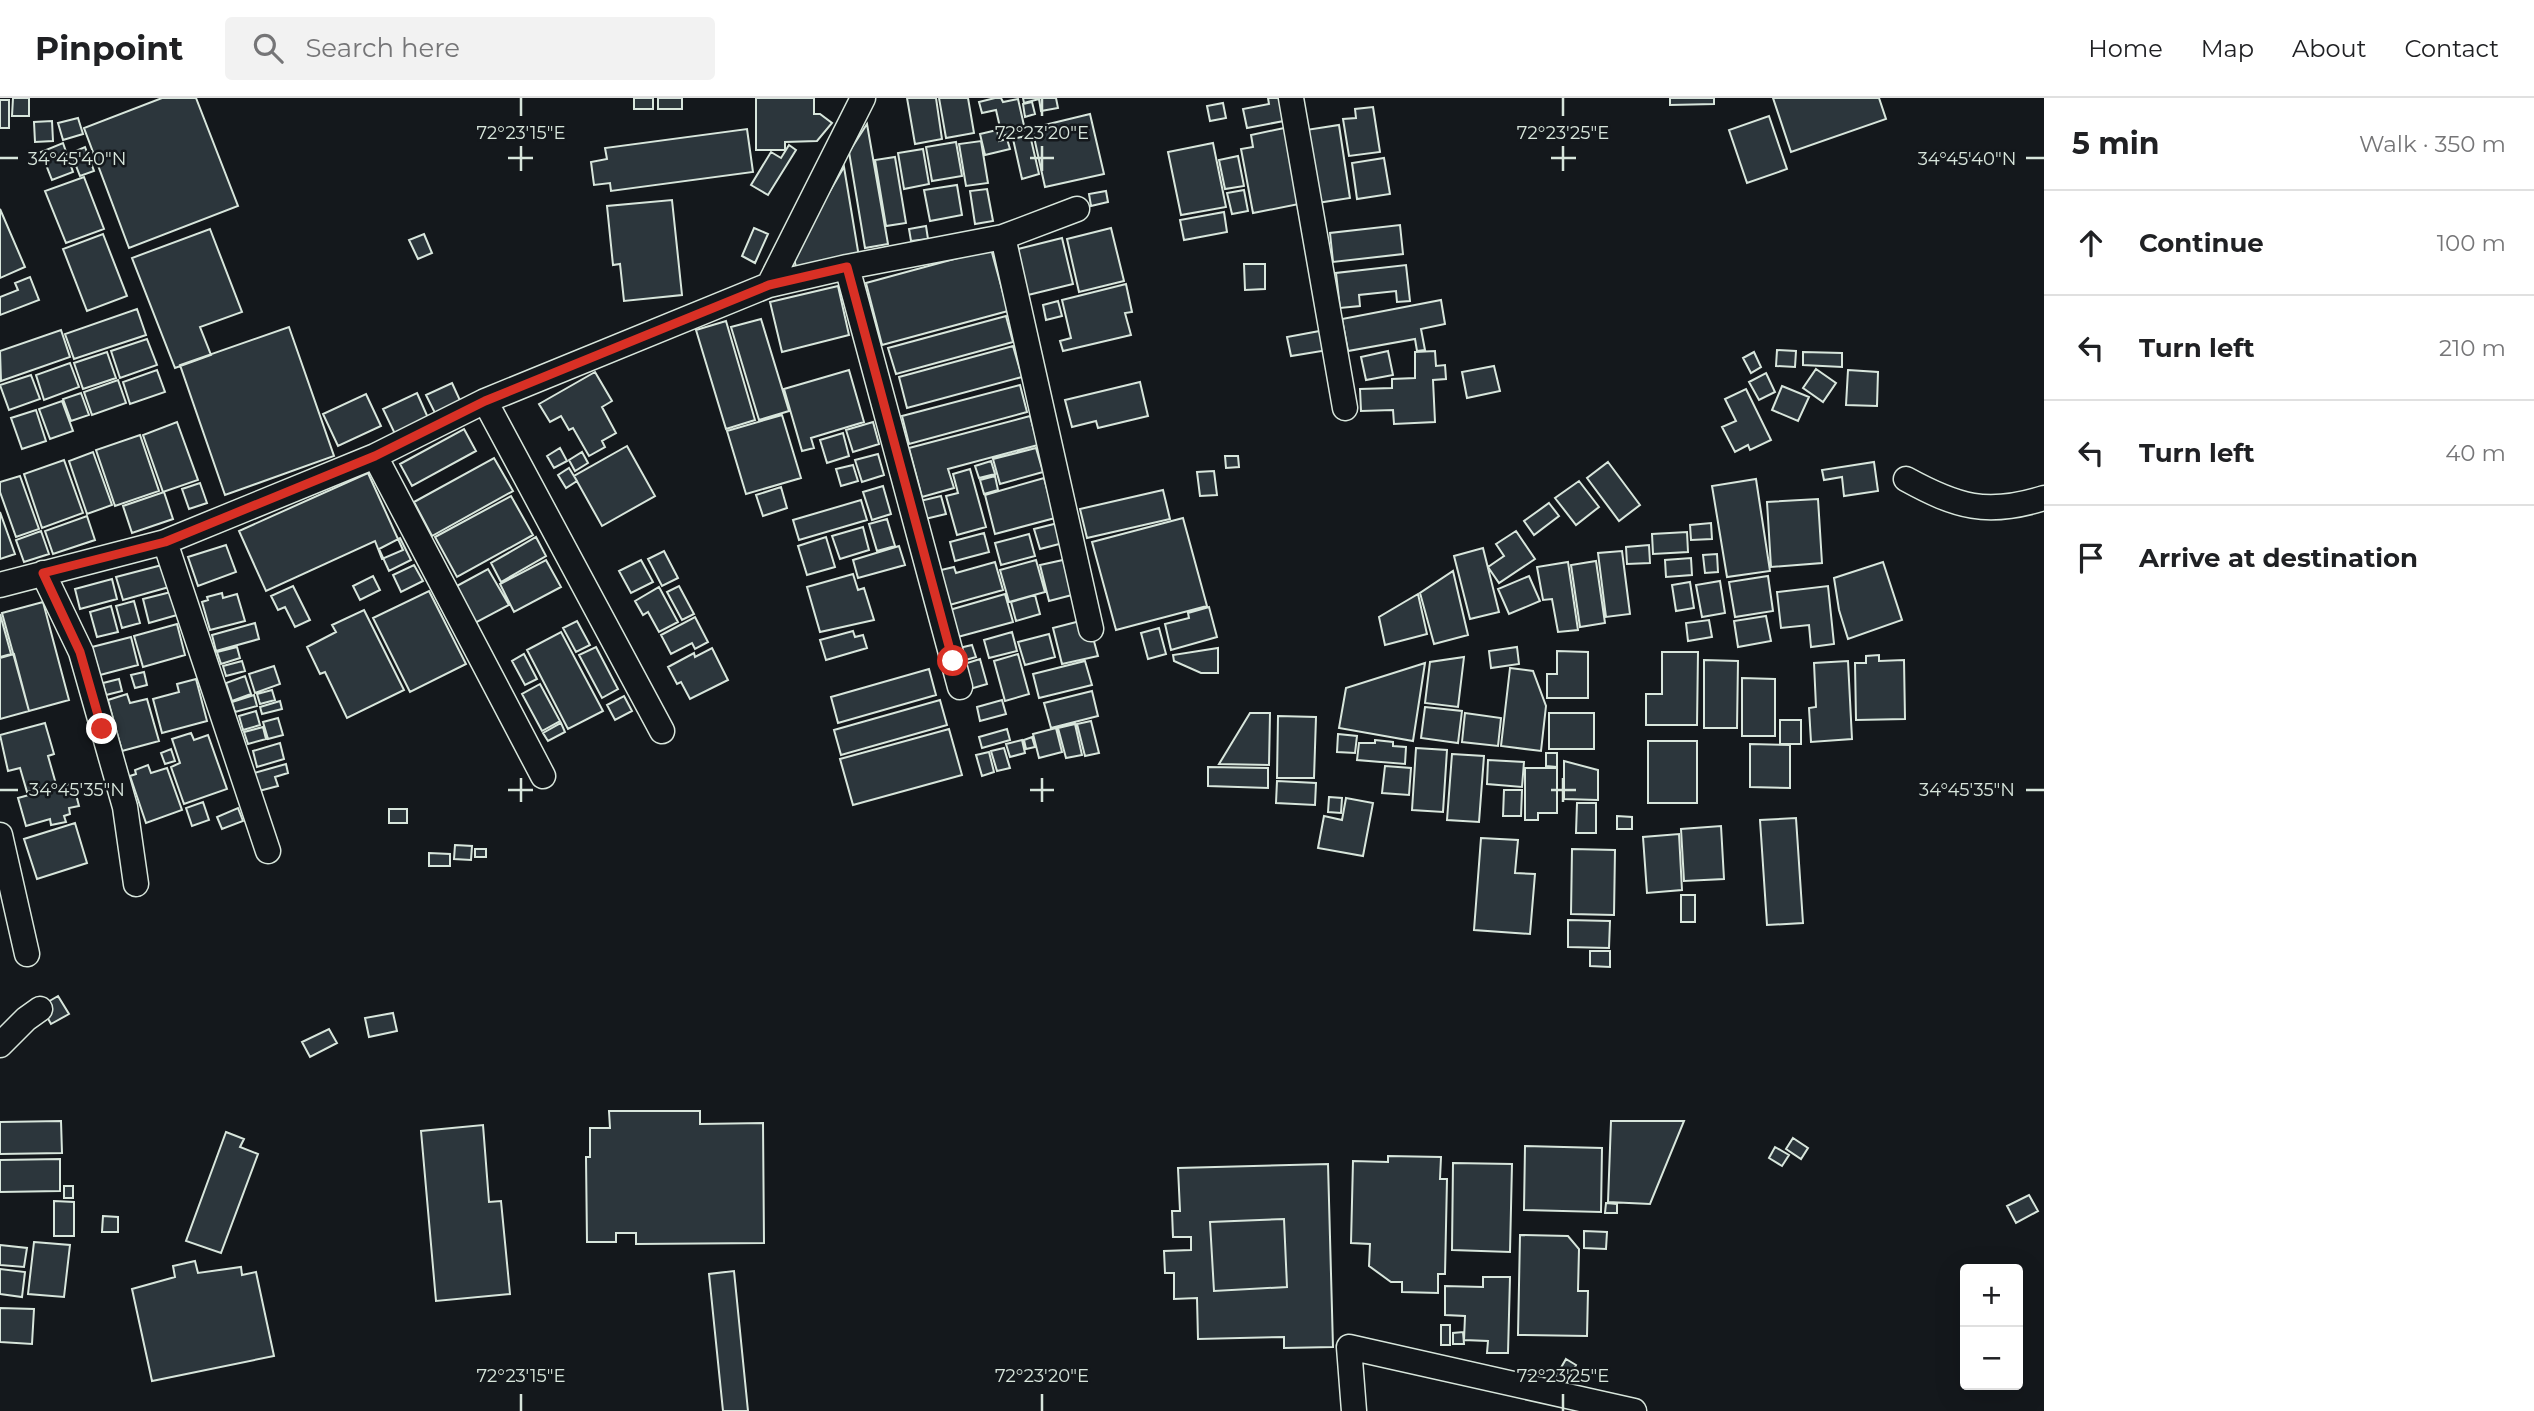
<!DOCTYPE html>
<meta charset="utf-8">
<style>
body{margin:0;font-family:Montserrat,sans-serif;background:#f2f2f2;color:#202124}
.controls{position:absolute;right:21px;bottom:21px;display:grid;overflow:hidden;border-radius:7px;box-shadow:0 7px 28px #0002}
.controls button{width:63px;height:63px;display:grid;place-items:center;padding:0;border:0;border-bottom:2px solid #e0e0e0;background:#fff;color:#202124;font:35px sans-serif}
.stop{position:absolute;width:21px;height:21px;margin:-16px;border:5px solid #d93025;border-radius:50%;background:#fff}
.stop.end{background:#d93025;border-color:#fff;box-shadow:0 2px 7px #0008}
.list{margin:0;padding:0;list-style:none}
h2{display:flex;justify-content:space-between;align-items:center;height:91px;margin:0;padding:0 28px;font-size:30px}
h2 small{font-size:23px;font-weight:400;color:#757577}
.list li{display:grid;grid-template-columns:46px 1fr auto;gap:21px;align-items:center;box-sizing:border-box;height:105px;padding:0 28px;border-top:2px solid #e0e0e0}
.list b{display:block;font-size:26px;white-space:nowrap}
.list em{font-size:23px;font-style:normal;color:#757577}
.icon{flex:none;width:38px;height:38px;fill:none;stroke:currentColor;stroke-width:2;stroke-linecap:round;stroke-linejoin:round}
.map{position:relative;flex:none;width:2044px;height:1313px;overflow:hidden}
header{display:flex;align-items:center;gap:42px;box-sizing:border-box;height:98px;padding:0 35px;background:#fff;border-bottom:2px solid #e0e0e0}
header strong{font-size:33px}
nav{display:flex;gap:38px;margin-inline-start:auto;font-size:24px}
.search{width:490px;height:63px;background:#f2f2f2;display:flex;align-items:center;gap:18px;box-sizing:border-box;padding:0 24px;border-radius:7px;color:#757577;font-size:26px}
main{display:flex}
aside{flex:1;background:#fff}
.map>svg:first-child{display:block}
</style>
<header>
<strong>Pinpoint</strong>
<div class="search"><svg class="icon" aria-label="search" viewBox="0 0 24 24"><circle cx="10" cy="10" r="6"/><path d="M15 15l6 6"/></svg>Search here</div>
<nav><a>Home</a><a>Map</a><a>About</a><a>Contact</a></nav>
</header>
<main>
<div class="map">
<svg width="2044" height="1313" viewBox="0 0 2044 1313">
<rect width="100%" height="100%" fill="#14181c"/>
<path fill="#2c363c" stroke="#d8e6dc" stroke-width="2" fill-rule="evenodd" d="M13 0H29V18H12Z
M162 0H196L238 108 129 150 84 30Z
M634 0H653V11H634Z
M658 0H682V11H658Z
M756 0H814V16H820L832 25 817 43 785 44V52H756Z
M907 0H936L942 41 915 46Z
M939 0H968L974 35 946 40Z
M995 0H1001L1003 4 1018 1 1025 32 1002 38 996 12 982 15 979 4Z
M1023 0H1056L1058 10 1041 13 1039 1 1024 5Z
M1268 0H1285L1289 22 1247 30 1243 11 1269 6Z
M1670 0H1714V6L1670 7Z
M1773 0H1879L1886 21 1791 54Z
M0 2H9V30H0Z
M1032 4 1035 16 1025 19 1023 6Z
M1223 5 1226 20 1210 23 1207 8Z
M1373 9 1380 54 1349 58 1343 21 1356 20 1355 11Z
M1090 16 1104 76 1045 89 1032 30Z
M1769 18 1787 71 1747 85 1729 32Z
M78 20 83 36 63 42 58 25Z
M52 23 53 43 35 44 34 24Z
M867 26 888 146 865 150 849 54Z
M1339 27 1350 100 1317 105 1306 32Z
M1289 29 1304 105 1253 115 1241 51 1253 49 1251 37Z
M747 31 753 74 611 93 610 85 594 87 591 64 607 61 605 50Z
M997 32 999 43 1007 41 1010 51 985 57 980 36Z
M1030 37 1039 76 1022 81 1013 41Z
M981 43 988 85 966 88 959 46Z
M956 44 962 78 932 83 926 49Z
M63 45 73 74 52 82 41 54Z
M1213 45 1226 109 1181 117 1168 54Z
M789 47 796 52 768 97 751 87 771 54 781 60Z
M85 49 94 73 80 78 71 55Z
M923 51 929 86 904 91 898 55Z
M1238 58 1244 88 1225 91 1219 62Z
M895 59 906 125 886 128 875 62Z
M1384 60 1390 96 1357 101 1352 65Z
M844 69 859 159 796 169 793 156Z
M84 79 104 131 66 145 45 93Z
M957 87 962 117 930 123 924 92Z
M987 91 993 123 975 126 970 93Z
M1244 92 1248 113 1232 116 1227 95Z
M1106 93 1108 104 1091 108 1089 96Z
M672 102 682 197 624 203 620 166 613 167 607 108Z
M0 111 25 169 0 180Z
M1224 114 1227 134 1184 142 1180 122Z
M1400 127 1403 156 1333 164 1330 135Z
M926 128 928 141 911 143 909 131Z
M754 130 768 136 755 165 742 158Z
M1111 130 1124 183 1079 194 1067 141Z
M210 131 242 214 200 229 211 257 175 270 132 160Z
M103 136 127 198 87 213 63 151Z
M424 136 432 155 418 161 409 142Z
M1062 140 1073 186 1028 197 1018 151Z
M991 151 1008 213 882 247 866 185Z
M1244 166H1265V191L1245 192Z
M1406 167 1410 203 1397 204 1396 193 1359 197 1360 208 1340 210 1336 175Z
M30 179 39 202 0 217V199L18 192 15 185Z
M1126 186 1132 214 1125 215 1131 237 1063 253 1060 243 1071 240 1062 202Z
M838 188 849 237 782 254 770 204Z
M1441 202 1445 226 1421 231 1425 252 1417 253 1415 241 1348 253 1342 221Z
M1058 203 1062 218 1046 222 1043 207Z
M137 211 146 237 74 261 65 236Z
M1006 218 1013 244 896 276 888 250Z
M761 221 789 313 759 322 731 229Z
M726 223 755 322 726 331 696 232Z
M289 229 334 358 225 397 180 267Z
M61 232 70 259 1 283 0 253Z
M1325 232 1328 252 1291 258 1287 239Z
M147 241 157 267 120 280 111 253Z
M1013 248 1022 279 907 310 899 279Z
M1777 252 1796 253 1795 269 1776 268Z
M1388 253 1393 277 1366 282 1361 259Z
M1435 253 1436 268 1445 267 1446 281 1433 282 1435 324 1394 326 1393 312 1361 313 1360 291 1392 290V281L1415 280V254Z
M107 254 116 280 83 291 74 265Z
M1754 254 1761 269 1751 275 1743 260Z
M1803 254 1842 255V269L1803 267Z
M70 265 79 289 44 302 36 277Z
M1494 268 1500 293 1467 300 1462 274Z
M1816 271 1836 285 1823 304 1803 290Z
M157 272 165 294 130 306 123 284Z
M849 272 864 324 811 340 814 350 802 353 784 291Z
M1848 272 1878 274 1877 308 1846 307Z
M595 274 612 303 602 309 616 335 602 343 605 349 589 358 573 330 569 332 561 318 550 324 539 306Z
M1766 275 1775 294 1759 302 1749 284Z
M31 277 40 301 9 312 0 287Z
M118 282 126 305 92 317 84 294Z
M1140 284 1148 318 1098 330 1096 323 1072 329 1065 302Z
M452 285 463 309 438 321 426 297Z
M1020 287 1027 314 909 346 902 318Z
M1782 288 1809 299 1798 323 1772 312Z
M1746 291 1771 342 1750 352 1748 347 1735 354 1722 329 1736 323 1725 301Z
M81 295 89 317 71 323 63 301Z
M417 295 429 322 396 338 383 311Z
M366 296 381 328 338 348 323 316Z
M62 303 73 333 50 341 39 311Z
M36 312 46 343 22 351 11 320Z
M782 317 801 380 746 396 727 333Z
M1030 318 1038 347 948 371 954 390 922 399 909 350Z
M177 324 198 382 163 394 143 337Z
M873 324 879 346 853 354 846 332Z
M464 331 476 353 412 388 400 366Z
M843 335 849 358 827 365 820 342Z
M140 337 159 393 115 408 96 352Z
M627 348 655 398 602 428 574 378Z
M560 350 567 363 554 370 547 358Z
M1036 350 1043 374 1000 386 993 361Z
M93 354 112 407 87 416 69 363Z
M582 354 588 365 575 373 569 362Z
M878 356 884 377 862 384 855 362Z
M1225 358H1238L1239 369 1226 370Z
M494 360 513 393 432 438 414 404Z
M64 362 83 415 42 430 24 376Z
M991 363 995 376 979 380 975 368Z
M1608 364 1640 407 1619 423 1587 380Z
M1874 364 1878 393 1844 398 1842 379 1824 382 1822 372Z
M853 367 858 383 841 388 836 371Z
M569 370 577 383 566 390 558 377Z
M970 371 986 429 957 437 946 398 958 395 953 376Z
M1214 373 1217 397 1200 398 1197 374Z
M368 375 403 452 382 461 375 443 266 493 239 433Z
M20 378 39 431 16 439 0 394V384Z
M995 378 998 392 984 396 980 382Z
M1044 380 1055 420 995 436 985 397Z
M1756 381 1770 473 1727 479 1712 388Z
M1579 383 1599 409 1576 427 1555 400Z
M200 385 207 405 189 411 182 391Z
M883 388 891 416 872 422 863 394Z
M781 389 787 410 763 418 756 397Z
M1163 392 1170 421 1087 440 1080 411Z
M164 394 173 421 132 435 123 408Z
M511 398 533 437 457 479 435 439Z
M941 398 946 416 925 421 920 403Z
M1818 401 1822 465 1771 469 1767 404Z
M861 402 867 422 799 442 793 422Z
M1549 405 1559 418 1534 437 1524 423Z
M0 414 15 456 0 461Z
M87 418 95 442 53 456 45 433Z
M1183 420 1207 508 1116 532 1092 444Z
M887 421 895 448 877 453 869 426Z
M1058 425 1063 445 1040 451 1034 431Z
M1711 425 1712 441 1691 442 1690 427Z
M863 429 869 452 840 461 832 438Z
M41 433 49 456 24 464 16 442Z
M1516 433 1535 461 1499 485 1488 469 1504 458 1496 446Z
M1687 434 1688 454 1653 456 1652 436Z
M984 435 989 454 955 463 950 444Z
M1029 436 1035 458 1001 467 995 445Z
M536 439 546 458 501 484 491 465Z
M826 439 835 469 807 477 798 448Z
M400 440 411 462 389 473 379 451Z
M226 447 236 474 198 488 188 459Z
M1649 447 1650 465 1627 466 1626 449Z
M899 448 905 467 858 480 853 462Z
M1483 450 1499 514 1470 521 1454 458Z
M664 453 678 480 662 488 648 461Z
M1622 453 1630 516 1606 519 1598 455Z
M1717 456 1718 474 1705 475 1703 457Z
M1691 460 1692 477 1666 479 1665 462Z
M546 462 561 489 514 514 500 486Z
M641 462 653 484 631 495 619 473Z
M1036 462 1045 494 1009 504 1000 472Z
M1063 462 1072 497 1049 503 1040 467Z
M1596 463 1605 525 1580 529 1571 467Z
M995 464 1003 492 946 508 941 472 954 469 956 475Z
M1568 464 1578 532 1558 534 1552 501 1543 502 1537 469Z
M1883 464 1902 522 1848 541 1839 512 1834 480Z
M162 467 169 489 123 502 116 479Z
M414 467 423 483 401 494 393 477Z
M488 471 509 507 475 525 455 489Z
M1453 473 1468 537 1434 546 1420 495Z
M853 476 858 492 864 490 874 522 820 534 807 489Z
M373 478 380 492 360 502 353 488Z
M1529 478 1540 503 1509 516 1498 491Z
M1768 478 1773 513 1735 519 1729 484Z
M112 481 117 501 80 511 75 491Z
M1720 483 1725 515 1702 519 1696 487Z
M1690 484 1694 510 1676 513 1672 487Z
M293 488 310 522 295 529 285 509 278 512 271 498Z
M679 488 694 516 682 522 667 494Z
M1828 488 1834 546 1811 549 1809 527 1781 530 1777 494Z
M659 489 678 524 659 534 648 514 643 517 635 503Z
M429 493 466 566 410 594 373 520Z
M171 494 177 517 149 525 143 501Z
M222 495 223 500 237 496 245 523 210 532 202 504 208 502 207 499Z
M1005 496 1013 524 954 540 946 513Z
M1418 496 1427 536 1385 547 1379 519Z
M1035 497 1040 516 1016 523 1011 504Z
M134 503 140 525 122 530 116 508Z
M43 504 69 602 29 613 2 515Z
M111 508 118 534 97 539 90 514Z
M1209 509 1217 539 1171 552 1165 526 1189 520 1188 515Z
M364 512 404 592 347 620 325 574 320 576 307 549 336 534 332 527Z
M0 516 11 556 0 559Z
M1766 518 1771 543 1738 549 1734 523Z
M695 519 708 544 695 551 692 545 671 556 661 537Z
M1088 521 1098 558 1062 566 1053 530Z
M1709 522 1712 539 1688 543 1686 525Z
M577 523 590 547 576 554 563 530Z
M255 525 259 541 216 553 212 537Z
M177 526 185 557 143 569 134 538Z
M1159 530 1166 556 1148 561 1141 535Z
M853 533 855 539 863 537 867 550 826 562 820 542Z
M561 534 603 613 568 631 527 552Z
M1012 534 1017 553 989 560 984 542Z
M1049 536 1055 559 1025 567 1018 544Z
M131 539 138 567 100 577 92 549Z
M972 547 976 559 962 563 959 550Z
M237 549 240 560 221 566 217 554Z
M596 549 618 591 602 600 579 557Z
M1517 549 1519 566 1491 570 1489 553Z
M712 550 728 582 690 601 681 584 677 586 668 569 694 555 695 559Z
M1218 550V575H1201L1174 563 1173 557Z
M1557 553 1588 554V600H1547V576H1557Z
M1662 554H1698L1697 627H1646V596H1662Z
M14 556 29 613 0 621V560Z
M524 556 537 581 525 587 512 563Z
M1018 556 1029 596 1005 603 994 563Z
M1879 557V563L1904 562 1905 621 1856 622 1855 565H1866V558Z
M1464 559 1458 609 1425 605 1430 564Z
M980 561 987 586 970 591 964 566Z
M1704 562 1738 563 1737 630H1704Z
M242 563 245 573 226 578 223 568Z
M1085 563 1092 587 1039 600 1033 576Z
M1848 563 1852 641 1811 644 1809 610 1816 609 1814 565Z
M1425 565 1413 643 1339 630 1346 590Z
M274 568 280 586 255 595 249 576Z
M1510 570 1533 573 1546 608 1541 653 1501 648Z
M929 571 936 597 838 625 831 599Z
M144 574 147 587 135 590 131 577Z
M245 578 251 596 232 603 226 585Z
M1742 580 1775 581V638H1742Z
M119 581 122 593 106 597 103 585Z
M196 581 207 623 162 635 153 601 179 594 177 586Z
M540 586 560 623 542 633 522 596Z
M272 592 275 602 260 606 257 596Z
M1092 593 1098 618 1051 630 1044 605Z
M127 596 130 605 147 601 159 643 122 653 108 602Z
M254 597 257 608 235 614 232 604Z
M624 598 632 613 615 622 607 607Z
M940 602 947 627 841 657 834 632Z
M1002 602 1006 616 980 623 977 609Z
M280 603 282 611 262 616 260 609Z
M1425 609 1462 613 1458 645 1421 640Z
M256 613 260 627 243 632 239 618Z
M1250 615H1270L1269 667 1219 666Z
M1465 615 1501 620 1498 648 1462 644Z
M1549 615H1594V651H1549Z
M1278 618 1316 619 1314 680H1277Z
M278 620 283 637 268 641 263 624Z
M1780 622H1801V646H1780Z
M1091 623 1099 655 1085 658 1077 626Z
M45 625 54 656 48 658 56 686 27 694 20 670 8 673 0 637Z
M561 625 565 634 548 643 543 635Z
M1075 626 1082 657 1066 660 1058 630Z
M263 629 266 641 248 646 244 634Z
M1056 630 1062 654 1039 660 1033 636Z
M949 631 962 677 853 707 840 661Z
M1007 631 1010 642 982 650 979 639Z
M191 635 194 642 208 637 227 691 184 706 171 669 180 665 172 641Z
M1338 636 1357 638 1355 655 1337 654Z
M1032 639 1035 649 1026 651 1024 642Z
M1022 642 1025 655 1010 659 1006 646Z
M1375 642 1393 644V648L1406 649 1405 666 1357 662 1359 645H1375Z
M1648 643H1697V705H1648Z
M280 645 284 661 257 669 253 653Z
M1750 646 1790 647V690L1750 689Z
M1004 650 1010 670 997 673 991 653Z
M1416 650 1447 652 1443 714 1412 712Z
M171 651 175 663 165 666 161 655Z
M989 654 994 674 982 678 976 657Z
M1546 655H1557V669L1546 668Z
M1452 656 1484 658 1479 724 1447 722Z
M1488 662 1524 664 1522 689 1487 686Z
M1564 663 1598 672V702L1564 701Z
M286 666 288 675 275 679 278 688 259 693 254 675Z
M148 667 151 675 167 670 182 712 146 725 130 678 136 676 135 672Z
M1385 668 1411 670 1409 697 1382 695Z
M1208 669 1268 670V690L1208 688Z
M1525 670H1557V715H1538V722H1525Z
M1277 683 1316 685 1315 707 1276 705Z
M73 685 79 708 69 710 70 716 64 718 66 724 51 727 50 721 26 728 18 700Z
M1504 692H1522L1521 718H1503Z
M1329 699 1342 700 1341 715 1328 714Z
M1346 700 1373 705 1363 758 1318 750 1324 718 1342 722Z
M203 704 209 722 192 728 186 710Z
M1577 705H1596V735H1576Z
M238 710 243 723 222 731 217 719Z
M389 711H407V725H389Z
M1617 718 1632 719V731H1617Z
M1796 720 1803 825 1767 827 1760 722Z
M75 725 87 765 37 781 24 741Z
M1721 728 1724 781 1684 783 1681 731Z
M1679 736 1682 792 1647 795 1643 739Z
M1481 740 1518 742 1515 775 1535 776 1530 836 1474 832Z
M455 747 472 748 471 762 454 761Z
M475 751H486V759H475Z
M1572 751 1615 752 1614 817 1571 816Z
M429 755 450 756V768H429Z
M1681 797H1695V824H1681Z
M1568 822 1610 823 1609 850 1568 849Z
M1590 853H1610V869L1590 868Z
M58 898 69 916 51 926 41 908Z
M393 915 397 933 369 939 365 920Z
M329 931 337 945 310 959 302 944Z
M609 1013H700V1026L763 1025 764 1145 636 1146V1135H616V1144H587L586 1059H590V1030H610Z
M61 1023 62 1055 0 1056V1024Z
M1611 1023H1684L1650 1106 1608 1104Z
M483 1027 489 1104 501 1103 510 1196 436 1203 421 1033Z
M226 1034 244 1041 240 1049 258 1056 221 1155 186 1143Z
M1793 1040 1808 1050 1801 1061 1786 1051Z
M1525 1048 1602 1050 1601 1114 1524 1112Z
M1775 1049 1789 1057 1782 1068 1769 1060Z
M1388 1058 1441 1059 1440 1081H1447L1445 1176H1438V1195L1402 1194V1184H1391L1369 1168 1370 1146 1351 1145 1353 1063 1388 1064Z
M60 1061V1093L0 1094V1062Z
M1453 1065 1512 1066 1510 1154 1452 1152Z
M1328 1066 1333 1249 1284 1250V1239L1198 1241 1197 1200 1174 1201V1175H1165L1164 1153 1191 1152V1139H1173L1172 1113H1180L1178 1070ZM1284 1121 1287 1189 1214 1193 1210 1124Z
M64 1088H73V1100H64Z
M2029 1097 2038 1113 2016 1125 2007 1108Z
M54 1103 74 1104V1138H54Z
M1606 1105 1617 1106V1115H1605Z
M103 1118 118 1119V1134H102Z
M1284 1121 1287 1189 1214 1193 1210 1124Z
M1584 1133 1607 1134 1606 1151 1584 1150Z
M1520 1137 1568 1138 1579 1151 1578 1193H1588L1587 1238 1518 1237Z
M34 1144 70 1147 64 1199 28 1196Z
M0 1147 27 1150 24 1169 0 1167Z
M195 1163 198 1175 241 1169 242 1177 256 1174 274 1258 152 1283 132 1191 175 1179 173 1168Z
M0 1171 25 1174 22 1199 0 1196Z
M734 1173 748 1313H723L709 1176Z
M1483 1179H1510L1508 1255H1487L1488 1243 1464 1242 1465 1218 1445 1217V1188L1483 1189Z
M0 1210 34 1211 32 1246 0 1244Z
M1441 1227H1450V1247H1441Z
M1463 1234 1464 1246H1453V1235Z
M1566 1261 1576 1267 1566 1286 1555 1280Z"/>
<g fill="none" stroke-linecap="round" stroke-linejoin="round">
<defs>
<path id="street" d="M1291 0 1345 310
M1003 139 1091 531
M847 169 960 589
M769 187 847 169 1003 139 1077 111
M485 303 662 633
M375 358 543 678
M1906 381C1957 409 1987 418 2044 400
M165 444 268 753
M43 475 81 554 125 709 136 786
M0 487 165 444 375 358 485 303 769 187 863 0
M0 737 27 856
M0 947 26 921 40 911
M1354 1313 1349 1249 1634 1313"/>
</defs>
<use href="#street" stroke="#d8e6dc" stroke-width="27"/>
<use href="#street" stroke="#14181c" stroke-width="24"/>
</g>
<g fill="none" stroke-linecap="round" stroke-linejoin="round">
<path stroke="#d93025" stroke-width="9" d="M102 631 80 554 43 475 165 444 375 358 485 303 769 187 847 169 953 563"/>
</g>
<path fill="none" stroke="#d8e6dc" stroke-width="2.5" d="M521 0V18M1042 0V18M1563 0V18M521 48V73M1042 48V73M1563 48V73M0 60H18M508 60H533M1030 60H1054M1551 60H1576M2026 60H2044M521 680V704M1042 680V704M1563 680V704M0 692H18M508 692H533M1030 692H1054M1551 692H1576M2026 692H2044M521 1296V1313M1042 1296V1313M1563 1296V1313"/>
<g font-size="18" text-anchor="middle" fill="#d8e6dc" stroke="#14181c" stroke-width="5" stroke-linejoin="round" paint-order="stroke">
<text x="521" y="41">72°23'15"E</text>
<text x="1042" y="41">72°23'20"E</text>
<text x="1563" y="41">72°23'25"E</text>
<text x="77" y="67">34°45'40"N</text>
<text x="1967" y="67">34°45'40"N</text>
<text x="77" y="698">34°45'35"N</text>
<text x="1967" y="698">34°45'35"N</text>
<text x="521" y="1284">72°23'15"E</text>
<text x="1042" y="1284">72°23'20"E</text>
<text x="1563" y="1284">72°23'25"E</text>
</g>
</svg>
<div class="controls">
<button>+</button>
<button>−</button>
</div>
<div class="stop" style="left:953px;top:563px"></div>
<div class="stop end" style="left:102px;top:631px"></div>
</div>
<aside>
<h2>5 min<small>Walk · 350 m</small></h2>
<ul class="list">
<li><svg class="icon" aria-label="ahead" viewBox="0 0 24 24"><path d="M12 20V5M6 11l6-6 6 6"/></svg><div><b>Continue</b></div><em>100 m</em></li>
<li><svg class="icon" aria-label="left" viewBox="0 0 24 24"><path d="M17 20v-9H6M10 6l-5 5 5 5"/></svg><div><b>Turn left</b></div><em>210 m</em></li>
<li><svg class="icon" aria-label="left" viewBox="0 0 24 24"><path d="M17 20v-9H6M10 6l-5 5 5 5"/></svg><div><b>Turn left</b></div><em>40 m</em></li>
<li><svg class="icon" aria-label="arrive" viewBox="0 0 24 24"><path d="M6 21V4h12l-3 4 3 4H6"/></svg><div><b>Arrive at destination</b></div></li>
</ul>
</aside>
</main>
